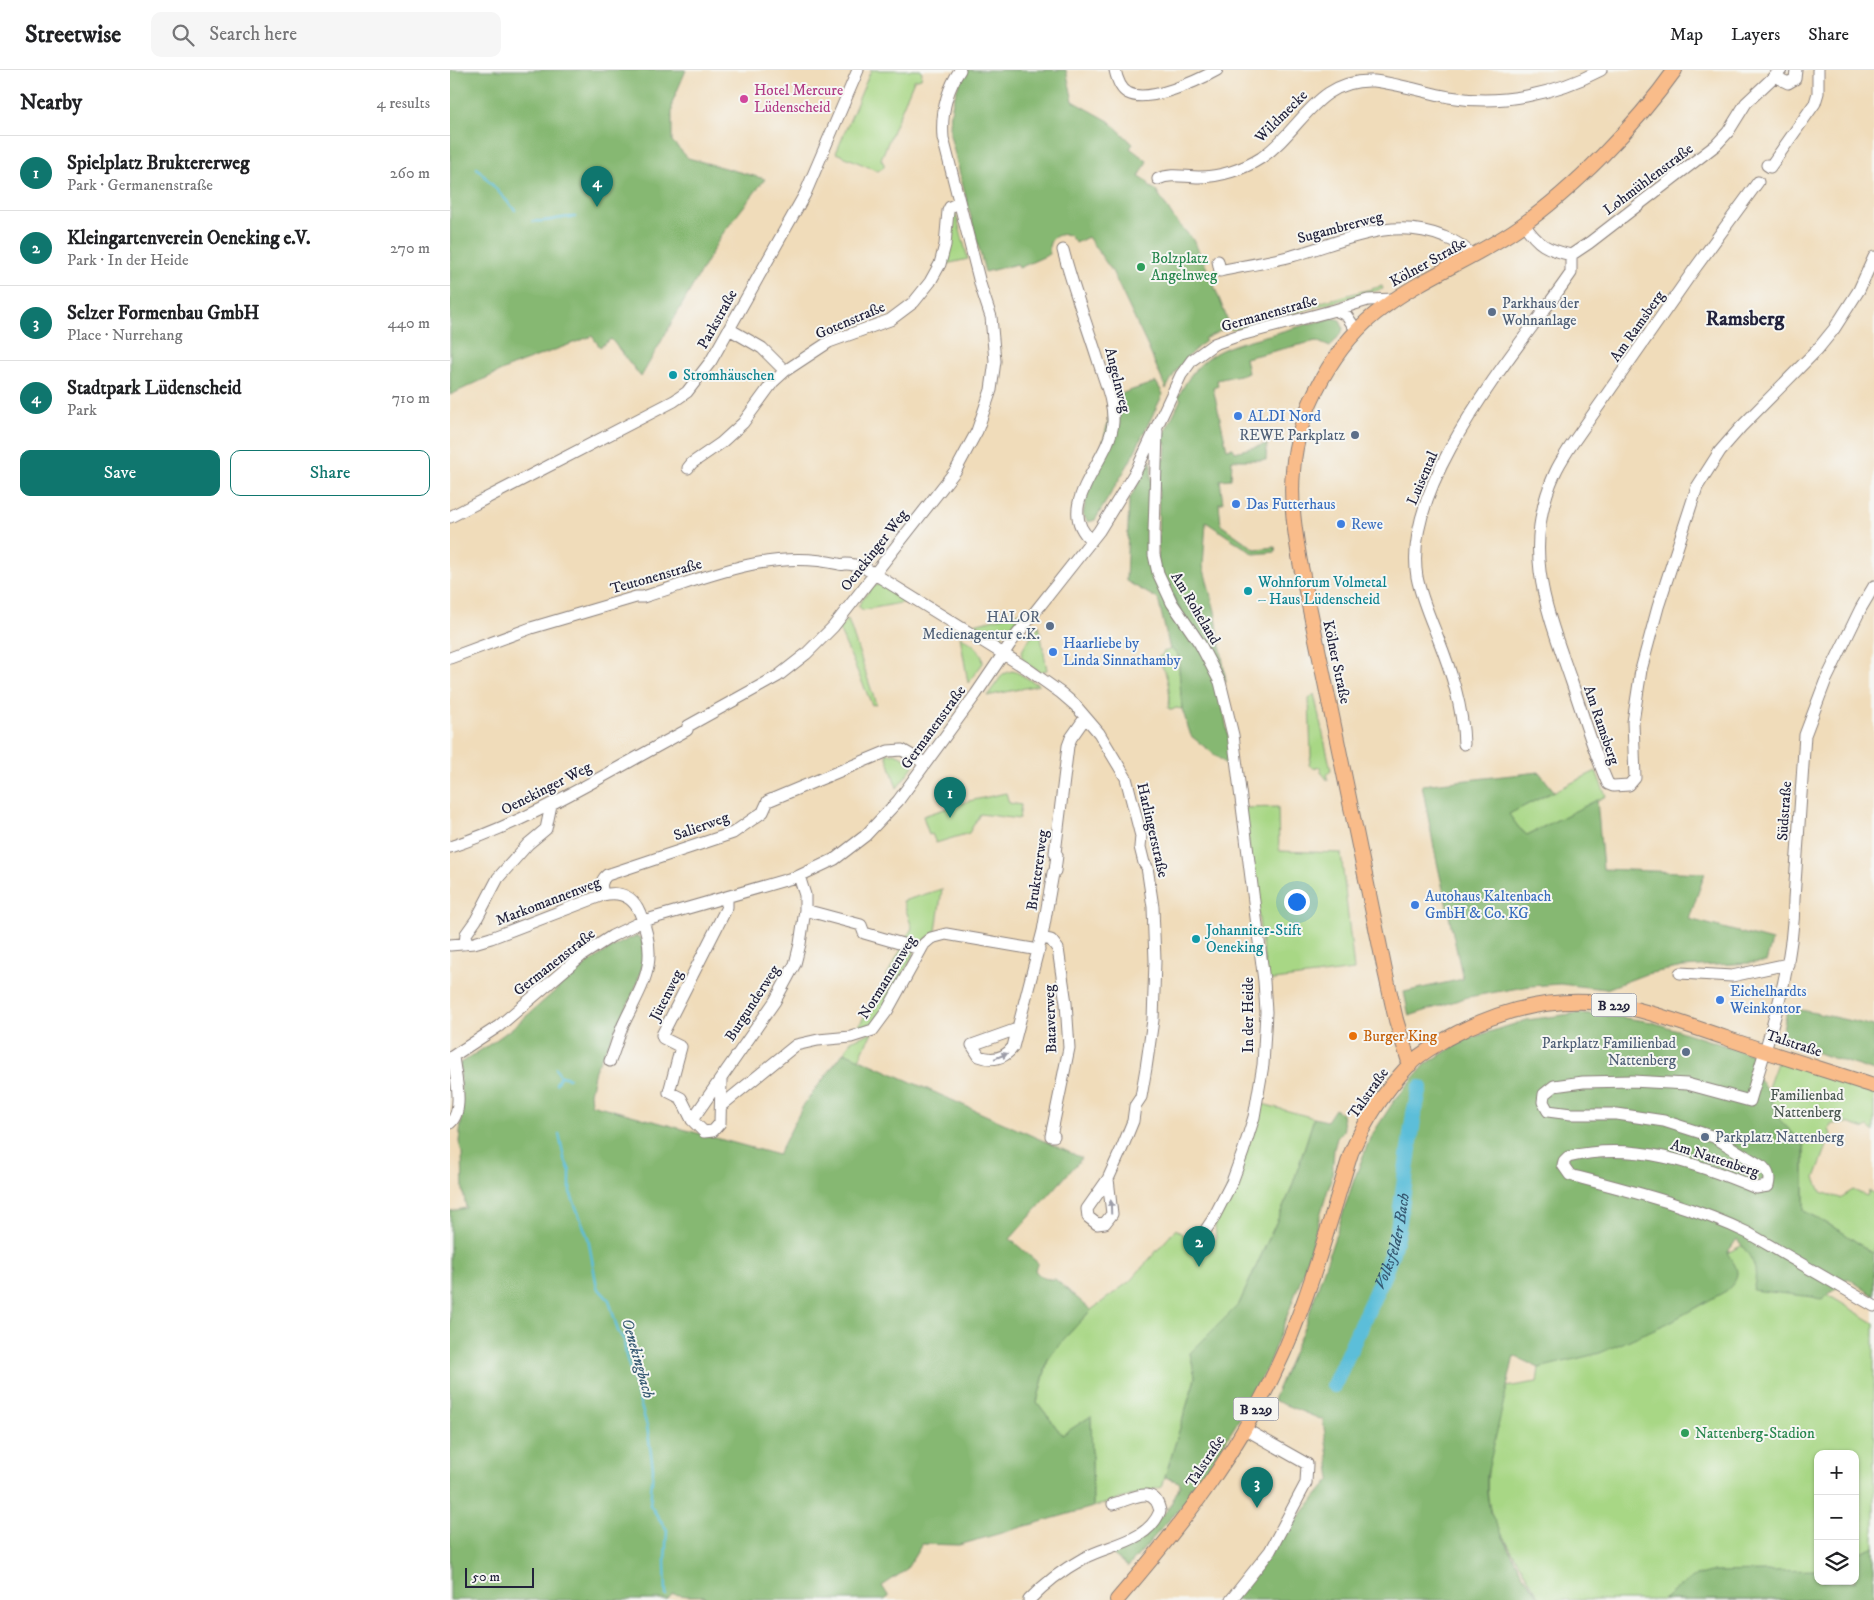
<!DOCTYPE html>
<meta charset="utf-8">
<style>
body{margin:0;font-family:"IM FELL DW Pica",serif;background:#f6f6f6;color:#202124}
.controls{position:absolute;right:15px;bottom:15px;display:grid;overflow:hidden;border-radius:10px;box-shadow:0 1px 4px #0004}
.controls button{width:45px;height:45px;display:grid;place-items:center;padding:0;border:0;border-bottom:1px solid #e0e0e0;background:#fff;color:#202124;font:25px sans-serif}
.scale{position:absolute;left:15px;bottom:12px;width:69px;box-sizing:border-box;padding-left:5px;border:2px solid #22223b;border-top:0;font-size:14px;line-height:18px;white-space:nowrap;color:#22223b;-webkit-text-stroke:4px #f6f6f2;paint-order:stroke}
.you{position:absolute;left:846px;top:831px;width:18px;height:18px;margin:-12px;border:4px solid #fff;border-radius:50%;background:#1a73e8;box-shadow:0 0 0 8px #1a73e833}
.badge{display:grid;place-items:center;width:32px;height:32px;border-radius:50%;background:#0f766e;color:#fff;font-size:16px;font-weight:700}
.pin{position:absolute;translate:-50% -41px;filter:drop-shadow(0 1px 2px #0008)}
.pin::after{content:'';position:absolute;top:26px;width:18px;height:15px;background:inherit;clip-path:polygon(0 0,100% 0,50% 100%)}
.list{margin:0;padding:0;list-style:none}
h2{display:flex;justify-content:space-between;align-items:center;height:65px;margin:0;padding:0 20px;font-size:21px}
h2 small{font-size:16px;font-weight:400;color:#757577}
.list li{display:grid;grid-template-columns:32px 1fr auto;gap:15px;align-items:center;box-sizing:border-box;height:75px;padding:0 20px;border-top:1px solid #e0e0e0}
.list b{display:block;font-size:19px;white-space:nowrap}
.list p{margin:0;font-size:16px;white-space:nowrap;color:#757577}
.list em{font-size:16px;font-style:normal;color:#757577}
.actions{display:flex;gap:10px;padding:15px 20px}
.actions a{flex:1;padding:11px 0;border:1px solid #0f766e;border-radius:10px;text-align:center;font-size:18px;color:#0f766e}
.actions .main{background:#0f766e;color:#fff}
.icon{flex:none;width:28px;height:28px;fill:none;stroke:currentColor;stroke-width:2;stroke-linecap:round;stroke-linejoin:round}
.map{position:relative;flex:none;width:1424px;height:1530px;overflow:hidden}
header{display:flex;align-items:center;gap:30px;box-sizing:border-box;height:70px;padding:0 25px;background:#fff;border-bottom:1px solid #e0e0e0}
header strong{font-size:24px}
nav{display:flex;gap:28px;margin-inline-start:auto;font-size:18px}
.search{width:350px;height:45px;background:#f6f6f6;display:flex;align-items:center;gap:12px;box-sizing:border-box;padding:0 18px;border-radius:10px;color:#757577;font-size:19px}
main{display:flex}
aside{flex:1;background:#fff}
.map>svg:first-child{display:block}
</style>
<header>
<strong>Streetwise</strong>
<div class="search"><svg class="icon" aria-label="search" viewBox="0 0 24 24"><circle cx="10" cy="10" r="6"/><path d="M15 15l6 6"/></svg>Search here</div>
<nav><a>Map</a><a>Layers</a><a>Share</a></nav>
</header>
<main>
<aside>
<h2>Nearby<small>4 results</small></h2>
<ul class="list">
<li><span class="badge">1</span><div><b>Spielplatz Bruktererweg</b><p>Park · Germanenstraße</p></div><em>260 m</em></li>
<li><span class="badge">2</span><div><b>Kleingartenverein Oeneking e.V.</b><p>Park · In der Heide</p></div><em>270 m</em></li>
<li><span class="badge">3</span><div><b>Selzer Formenbau GmbH</b><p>Place · Nurrehang</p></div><em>440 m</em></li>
<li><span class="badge">4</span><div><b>Stadtpark Lüdenscheid</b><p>Park</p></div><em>710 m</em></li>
</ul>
<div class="actions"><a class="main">Save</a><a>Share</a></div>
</aside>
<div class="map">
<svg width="1424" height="1530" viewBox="0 0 1424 1530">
<rect width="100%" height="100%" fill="#f6f6f2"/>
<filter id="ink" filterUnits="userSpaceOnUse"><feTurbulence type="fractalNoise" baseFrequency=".02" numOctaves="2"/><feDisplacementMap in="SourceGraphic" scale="10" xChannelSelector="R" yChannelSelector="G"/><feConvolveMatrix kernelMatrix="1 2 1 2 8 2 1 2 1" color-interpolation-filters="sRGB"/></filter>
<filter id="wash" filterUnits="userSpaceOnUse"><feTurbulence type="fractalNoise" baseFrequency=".0096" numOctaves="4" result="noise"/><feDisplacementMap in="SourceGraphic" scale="20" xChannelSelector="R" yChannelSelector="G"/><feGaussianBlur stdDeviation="1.12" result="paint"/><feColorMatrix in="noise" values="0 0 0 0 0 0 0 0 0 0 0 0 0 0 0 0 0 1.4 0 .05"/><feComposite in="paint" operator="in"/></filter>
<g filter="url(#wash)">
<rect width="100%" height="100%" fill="#f0dcba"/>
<path fill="#a8d785" stroke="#657c60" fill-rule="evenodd" d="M421 0H471L472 3 471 8 464 10 431 89 434 94V97L428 101 386 83Z
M505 141 518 189 496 194 502 144Z
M932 216 933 219 781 260 780 256Z
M430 514 456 532 413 540 408 536 422 517Z
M572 542C550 572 551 573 516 556Z
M398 549 426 634 422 635 389 559Z
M589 555 597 600 590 602C568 588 566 587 582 566H583Z
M510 566C522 574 532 578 533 593L518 613Z
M722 579 728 585 732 639 726 638 722 640 718 638C722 629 718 607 713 598 711 594 707 592 704 590L713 584V582Z
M562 601 566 602 589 615 537 626 553 604Z
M864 624 881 700 877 705 878 711 871 702 870 697 863 698 859 695 861 686 859 629Z
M445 683 464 692V695L447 718 436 684Z
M1146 701 1156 726 1077 765 1069 758 1058 744Z
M556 723 559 733 571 735 569 749 530 744 519 763 486 773 482 764 479 765 473 746 519 731Z
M828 737 829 781 891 783 904 900 817 911 794 738Z
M492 819 486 861 467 876 454 872 462 858 453 831Z
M453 876 466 879 435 939 424 952 405 963Z
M422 962 409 989 394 982 401 971Z
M1328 990 1424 1025V1062L1418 1057 1415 1059 1397 1053C1391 1055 1387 1052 1381 1055L1379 1059 1381 1065 1365 1108 1371 1122 1390 1128 1403 1120 1417 1126 1419 1121 1424 1123V1184L1389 1160 1354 1141V1075L1329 1049 1317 1020Z
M809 1033 864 1048 841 1120 789 1234 740 1283 745 1306 744 1312 712 1417 643 1437 641 1347 612 1365 587 1332 598 1290 610 1273 641 1240 680 1211 726 1159 747 1177 757 1178 762 1175 766 1168 765 1154Z
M1295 1174 1424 1253V1530H1091L1044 1451C1027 1413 1047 1356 1056 1317L1087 1312 1089 1298 1277 1183ZM1368 1384H1405V1511H1368Z"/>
<path fill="#86b872" stroke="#546d56" d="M0 0H236L222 33V71L238 88 315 109 271 166 191 307 161 269 150 277 142 266 62 296 0 325Z
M517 0H616L623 31 659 51 683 74 680 78 697 91 689 107 697 111 700 117 706 120 723 147 744 171 759 203 780 256 754 269 756 271C737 284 726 299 716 319L697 275 662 201 638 167 626 173 619 165C606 162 596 171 600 184L569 198 567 194 535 202 500 65C499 41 504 20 517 0Z
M883 248 890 250 893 258 892 262 880 277 866 271 795 288 798 303 767 310 768 316 763 318 777 379 783 378 785 382 817 374 816 390H782L781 409 770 410 773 433H769L771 455 805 479 825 477 826 482 804 484 756 452 753 496 765 541 776 612 724 532 708 494 709 389H715L716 373 710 372 731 329 728 327C750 282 774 277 819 265 840 259 861 253 883 248Z
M706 312 713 324 679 393 645 450 638 452 633 445 637 425 645 407 664 326Z
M701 390 702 485 768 612 785 701 741 666 732 639 728 585 722 579 720 580 708 529 676 511 679 430Z
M1089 702 1104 721 1059 744 1069 758 1077 765 1147 730 1153 799 1255 803 1239 849 1322 871 1316 892 1233 897 1196 904 1156 919 1110 914 1080 916 1018 927 959 946 954 922 1013 909 985 783 972 715Z
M186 866 192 869 195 888 184 922 145 1000 140 1023 141 1034 328 1085 354 1034 394 982 632 1088 560 1169 588 1193 585 1200C589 1207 597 1210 605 1209L641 1240 614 1269 598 1289 587 1332 612 1365 641 1346 643 1437 509 1475 472 1474 456 1500 432 1516 439 1527 434 1530H254L255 1526H237L223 1524 217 1530H0V1141L16 1138 13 1120 12 1083 9 1072 12 1044 10 993C32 980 53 966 73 949 109 919 141 884 186 866Z
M1338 937 1424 956V1001L1330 971Z
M1128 943 1162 946 1202 952 1304 985 1307 1006 1317 1020 1329 1049 1354 1075V1141L1389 1160 1424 1184V1226L1398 1208 1372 1230 1363 1227 1303 1220C1310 1196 1301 1188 1287 1169L1277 1183C1289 1199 1292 1207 1276 1221L1218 1253 1150 1283 1089 1298 1064 1286 1037 1405V1423L1040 1442 1070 1500 1091 1530H776L793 1513 881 1409 873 1350 823 1330 856 1253 904 1110 920 1068 944 1031 976 994 1014 970 1077 950Z
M885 1039 892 1044 894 1057 893 1061 887 1068 884 1079 882 1106 852 1206 834 1254 817 1297 798 1335 748 1415 740 1418 739 1427 678 1497 661 1483 713 1445 720 1436 730 1415 729 1412 715 1407 744 1312 745 1306 740 1283 789 1234 841 1120 864 1048 877 1051Z
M1424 1476V1530H1213L1242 1507 1261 1502 1368 1500V1511H1405V1484Z"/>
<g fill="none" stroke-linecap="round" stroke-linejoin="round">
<path stroke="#5bbed9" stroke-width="2.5" d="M27 98 65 140
M83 151C97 153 110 146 125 147
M111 1006 119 1008
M106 1014 110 1006 106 998
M109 1064 114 1088 120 1101V1122L138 1168 147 1217 159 1230 168 1261 174 1270 176 1286 197 1356 203 1398 200 1435 217 1460 215 1490 216 1525
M947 1116 952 1132"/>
<path stroke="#5bbed9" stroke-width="16" id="s1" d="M884 1315 934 1204 942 1182 948 1159 964 1043 970 1018"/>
</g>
</g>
<g filter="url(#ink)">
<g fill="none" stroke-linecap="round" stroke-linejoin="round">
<defs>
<path id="minor" d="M665 0C667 9 670 19 678 23 698 34 749 10 767 0
M1324 6 1338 13 1345 9 1346 0
M1317 95 1320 97 1365 33 1368 23V0
M708 109C721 103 734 107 749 107 770 107 794 99 811 88 852 60 866 8 924 11 949 14 974 22 999 27 1051 36 1105 24 1151 0
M1308 112 1243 201 1120 377C1115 385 1109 394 1105 403 1071 478 1096 538 1121 610 1133 645 1143 680 1158 714L1163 716 1179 715 1185 708 1183 652 1191 600 1208 537 1247 417 1270 381 1291 357 1367 280 1384 259 1409 220 1424 187
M1074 154C1088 175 1096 179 1121 185L1139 173 1266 75 1278 62 1296 33 1331 0
M613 180C623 218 637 255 649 293 655 312 664 332 663 352 661 391 602 435 641 470
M768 191 770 201C794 196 818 192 842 186 893 172 941 145 994 167 1005 171 1015 176 1022 186
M885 240 896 245 907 261
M279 259 312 278 335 301 379 272 440 250 464 232 480 212 490 194 495 175 498 141 500 137 509 133
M707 361 704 462V485L708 503 722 533 750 574 770 612 783 665 814 911 816 942 813 995 804 1047 793 1082 782 1112 763 1149 753 1164 741 1169
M238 398 242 393 271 373 293 353 323 312 335 301
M0 447 224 331 237 322 261 291 355 124 408 0
M1424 516 1411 538 1375 612 1355 665 1344 829C1344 898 1319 965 1300 1031L1237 1014 1182 1011 1133 1012 1104 1016 1094 1024 1093 1032 1098 1041 1121 1044H1167L1214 1051 1264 1067 1313 1097C1319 1103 1320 1108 1318 1116L1306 1118C1247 1093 1183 1071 1118 1087L1114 1091 1113 1095 1120 1105C1181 1121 1242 1136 1298 1163L1424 1236
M0 588 81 558 186 527H193C258 507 321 478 389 494 391 495 394 494 396 494 403 494 409 496 415 498L576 598 611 623 625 635 649 663 676 708 691 766 690 777 694 793 697 797 703 837 705 891 703 950 696 998 691 1027 685 1036 683 1051 672 1078 658 1109 637 1139 638 1147 647 1154 655 1153 662 1144 658 1109
M1014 674C1013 637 1001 601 988 568 980 548 971 528 967 507 951 411 1069 279 1121 203V185
M0 777C80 751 152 706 226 666L237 660 238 656 328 606 356 584 383 557 506 400 527 361 541 320 545 291 541 247 531 217 493 68C491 43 496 21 510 0
M153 825C151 817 150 811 157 805L283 763 313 742 318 731 438 681 452 680 475 693
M355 840 411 855 414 863 470 879
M592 868 601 870 608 879 616 933 619 978 601 1066H604
M15 874 16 864 26 850 48 808 78 774 96 759 101 735
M0 875 24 873 41 868 153 825C170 821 183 826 190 843 210 892 194 911 173 955 168 967 165 979 160 991
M1230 903 1282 906 1338 894
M567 959 522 975 529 986C542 991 554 989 563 977L593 861 603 803 605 801 607 785 605 783 618 676 621 668 635 648
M0 988 49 956 131 886 162 866 193 851 349 806 385 789 415 766 448 731 526 624 562 571 649 461 686 401 731 305 742 290 764 274 787 266 885 240 918 230 946 229
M271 1010 270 1053 263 1061 254 1062 242 1050 231 1028 219 1022 231 977 213 968 212 965 277 837V827
M272 1035 346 975 368 970 401 967 423 960 437 941 474 874 481 868 496 864 589 880
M242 1050 325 931 345 894 350 874 355 840V825L349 806
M0 1053C15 1041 5 1004 3 987
M579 1530C595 1513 614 1499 634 1488 660 1474 698 1472 710 1441 704 1413 682 1429 663 1434
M781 1530 820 1481 856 1413 857 1394 795 1359"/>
<path id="major" d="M960 995 946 950 935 901 850 492C845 462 840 432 843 401 847 341 885 272 934 237 975 206 1025 188 1068 158 1123 120 1186 55 1225 0
M667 1530C735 1451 792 1378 834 1282 862 1218 880 1150 901 1083 915 1050 934 1022 959 995 969 984 983 977 996 969 1044 942 1097 927 1152 933 1194 938 1236 955 1276 968 1325 985 1375 1000 1424 1016"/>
</defs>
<use href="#minor" stroke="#897f7a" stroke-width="13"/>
<use href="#major" stroke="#897f7a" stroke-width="16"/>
<use href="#minor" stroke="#fff" stroke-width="11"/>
<use href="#major" stroke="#f9bc8a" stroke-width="14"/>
</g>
<defs><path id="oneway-solid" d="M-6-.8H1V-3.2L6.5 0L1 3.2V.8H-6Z" transform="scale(1.25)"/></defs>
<g fill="#9c9ca7">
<use href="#oneway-solid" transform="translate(551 986) rotate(-22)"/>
<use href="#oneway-solid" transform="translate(661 1137) rotate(-92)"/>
</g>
</g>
<circle fill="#d1479c" stroke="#f6f6f2" stroke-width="2" cx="294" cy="29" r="5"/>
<g fill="#2e9e5b" stroke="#f6f6f2" stroke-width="2">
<circle cx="691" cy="197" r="5"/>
<circle cx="1235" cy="1363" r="5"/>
</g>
<g fill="#5c6f8a" stroke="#f6f6f2" stroke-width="2">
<circle cx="1042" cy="242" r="5"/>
<circle cx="905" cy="365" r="5"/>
<circle cx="600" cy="556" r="5"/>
<circle cx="1236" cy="982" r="5"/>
<circle cx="1255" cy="1067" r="5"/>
</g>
<g fill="#0f9aa8" stroke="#f6f6f2" stroke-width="2">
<circle cx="223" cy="305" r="5"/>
<circle cx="798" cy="521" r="5"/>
<circle cx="746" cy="869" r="5"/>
</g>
<g fill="#3f7fe0" stroke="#f6f6f2" stroke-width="2">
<circle cx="788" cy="346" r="5"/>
<circle cx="786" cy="434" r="5"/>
<circle cx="891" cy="454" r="5"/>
<circle cx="603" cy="582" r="5"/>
<circle cx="965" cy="835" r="5"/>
<circle cx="1270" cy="930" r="5"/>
</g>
<circle fill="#e8710a" stroke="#f6f6f2" stroke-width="2" cx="903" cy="966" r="5"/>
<g text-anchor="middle" stroke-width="4" stroke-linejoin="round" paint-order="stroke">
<g fill="#f6f6f2" stroke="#626272" stroke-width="1">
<rect x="1141.5" y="923.5" width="45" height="23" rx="4"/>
<rect x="783.5" y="1327.5" width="45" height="23" rx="4"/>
</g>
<g font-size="14" font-weight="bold" fill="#22223b">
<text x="1164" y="940">B 229</text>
<text x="806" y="1344">B 229</text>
</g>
<g font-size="15" fill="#b23c85" stroke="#f6f6f2" text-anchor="start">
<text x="304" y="25">Hotel Mercure<tspan x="304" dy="17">Lüdenscheid</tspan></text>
</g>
<g font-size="15" fill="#22223b" stroke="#f6f6f2">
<text transform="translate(831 46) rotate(-45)" y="5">Wildmecke</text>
<text transform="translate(1198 109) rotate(-37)" y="5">Lohmühlenstraße</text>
<text transform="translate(890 157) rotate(-15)" y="5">Sugambrerweg</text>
<text transform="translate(978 192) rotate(-29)" y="5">Kölner Straße</text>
<text transform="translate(819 243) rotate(-16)" y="5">Germanenstraße</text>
<text transform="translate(267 249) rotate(-61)" y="5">Parkstraße</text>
<text transform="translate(400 250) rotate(-23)" y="5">Gotenstraße</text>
<text transform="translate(1187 256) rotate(-55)" y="5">Am Ramsberg</text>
<text transform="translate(668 310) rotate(76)" y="5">Angelnweg</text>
<text transform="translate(972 408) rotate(-67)" y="5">Luisental</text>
<text transform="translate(424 480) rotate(-52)" y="5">Oenekinger Weg</text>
<text transform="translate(206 506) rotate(-16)" y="5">Teutonenstraße</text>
<text transform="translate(746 538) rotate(59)" y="5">Am Roheland</text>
<text transform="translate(887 592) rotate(78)" y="5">Kölner Straße</text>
<text transform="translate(1152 655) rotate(71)" y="5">Am Ramsberg</text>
<text transform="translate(483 657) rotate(-54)" y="5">Germanenstraße</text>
<text transform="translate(96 718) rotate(-27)" y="5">Oenekinger Weg</text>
<text transform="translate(1334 741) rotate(-86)" y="5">Südstraße</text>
<text transform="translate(251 756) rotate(-20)" y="5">Salierweg</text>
<text transform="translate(703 760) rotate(77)" y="5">Harlingerstraße</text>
<text transform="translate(587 800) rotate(-82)" y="5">Bruktererweg</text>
<text transform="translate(98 831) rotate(-21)" y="5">Markomannenweg</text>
<text transform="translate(104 892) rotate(-38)" y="5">Germanenstraße</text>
<text transform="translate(437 907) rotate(-58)" y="5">Normannenweg</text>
<text transform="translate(216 925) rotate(-63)" y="5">Jütenweg</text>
<text transform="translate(302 933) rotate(-57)" y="5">Burgunderweg</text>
<text transform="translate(798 945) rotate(-90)" y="5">In der Heide</text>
<text transform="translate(600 949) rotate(-92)" y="5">Bataverweg</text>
<text transform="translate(1344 973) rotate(18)" y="5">Talstraße</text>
<text transform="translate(918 1023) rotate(-55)" y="5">Talstraße</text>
<text transform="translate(1265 1088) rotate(18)" y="5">Am Nattenberg</text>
<text transform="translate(755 1391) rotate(-57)" y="5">Talstraße</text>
</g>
<g font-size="15" fill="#27864d" stroke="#f6f6f2" text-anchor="start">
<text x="701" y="193">Bolzplatz<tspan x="701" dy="17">Angelnweg</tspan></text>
<text x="1245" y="1368">Nattenberg-Stadion</text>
</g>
<g font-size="15" fill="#4e5e75" stroke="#f6f6f2" text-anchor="end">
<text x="1052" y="238" text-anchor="start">Parkhaus der<tspan x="1052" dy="17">Wohnanlage</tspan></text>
<text x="895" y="370">REWE Parkplatz</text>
<text x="590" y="552">HALOR<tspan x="590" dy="17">Medienagentur e.K.</tspan></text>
<text x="1226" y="978">Parkplatz Familienbad<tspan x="1226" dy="17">Nattenberg</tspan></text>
<text x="1265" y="1072" text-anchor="start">Parkplatz Nattenberg</text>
</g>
<g font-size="15" fill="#0d838f" stroke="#f6f6f2" text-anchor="start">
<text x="233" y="310">Stromhäuschen</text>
<text x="808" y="517">Wohnforum Volmetal<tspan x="808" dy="17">– Haus Lüdenscheid</tspan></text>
<text x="756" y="865">Johanniter-Stift<tspan x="756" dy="17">Oeneking</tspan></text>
</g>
<g font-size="15" fill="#366cbe" stroke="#f6f6f2" text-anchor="start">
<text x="798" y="351">ALDI Nord</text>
<text x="796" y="439">Das Futterhaus</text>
<text x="901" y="459">Rewe</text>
<text x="613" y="578">Haarliebe by<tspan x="613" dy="17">Linda Sinnathamby</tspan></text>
<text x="975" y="831">Autohaus Kaltenbach<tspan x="975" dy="17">GmbH &amp; Co. KG</tspan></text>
<text x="1280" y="926">Eichelhardts<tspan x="1280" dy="17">Weinkontor</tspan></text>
</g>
<g font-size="15" fill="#c56008" stroke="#f6f6f2" text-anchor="start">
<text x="913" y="971">Burger King</text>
</g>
<g font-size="15" fill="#4a5851" stroke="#f6f6f2">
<text x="1357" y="1030">Familienbad<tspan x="1357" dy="17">Nattenberg</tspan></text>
</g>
<g font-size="16" font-style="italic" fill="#365972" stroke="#f6f6f2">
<text dy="6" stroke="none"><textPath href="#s1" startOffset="156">Volksfelder Bach</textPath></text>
<text transform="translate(189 1288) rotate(74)" y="6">Oenekingbach</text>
</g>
<g font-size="20" font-weight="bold" fill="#22223b" stroke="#f6f6f2">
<text x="1295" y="255">Ramsberg</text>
</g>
</g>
</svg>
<div class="controls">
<button>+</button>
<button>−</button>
<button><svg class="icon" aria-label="layers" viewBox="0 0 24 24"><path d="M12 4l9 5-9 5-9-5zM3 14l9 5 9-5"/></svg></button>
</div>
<div class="scale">50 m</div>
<div class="you"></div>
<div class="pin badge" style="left:500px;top:748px">1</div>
<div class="pin badge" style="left:749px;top:1197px">2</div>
<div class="pin badge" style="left:807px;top:1438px">3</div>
<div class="pin badge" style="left:147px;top:137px">4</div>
</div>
</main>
